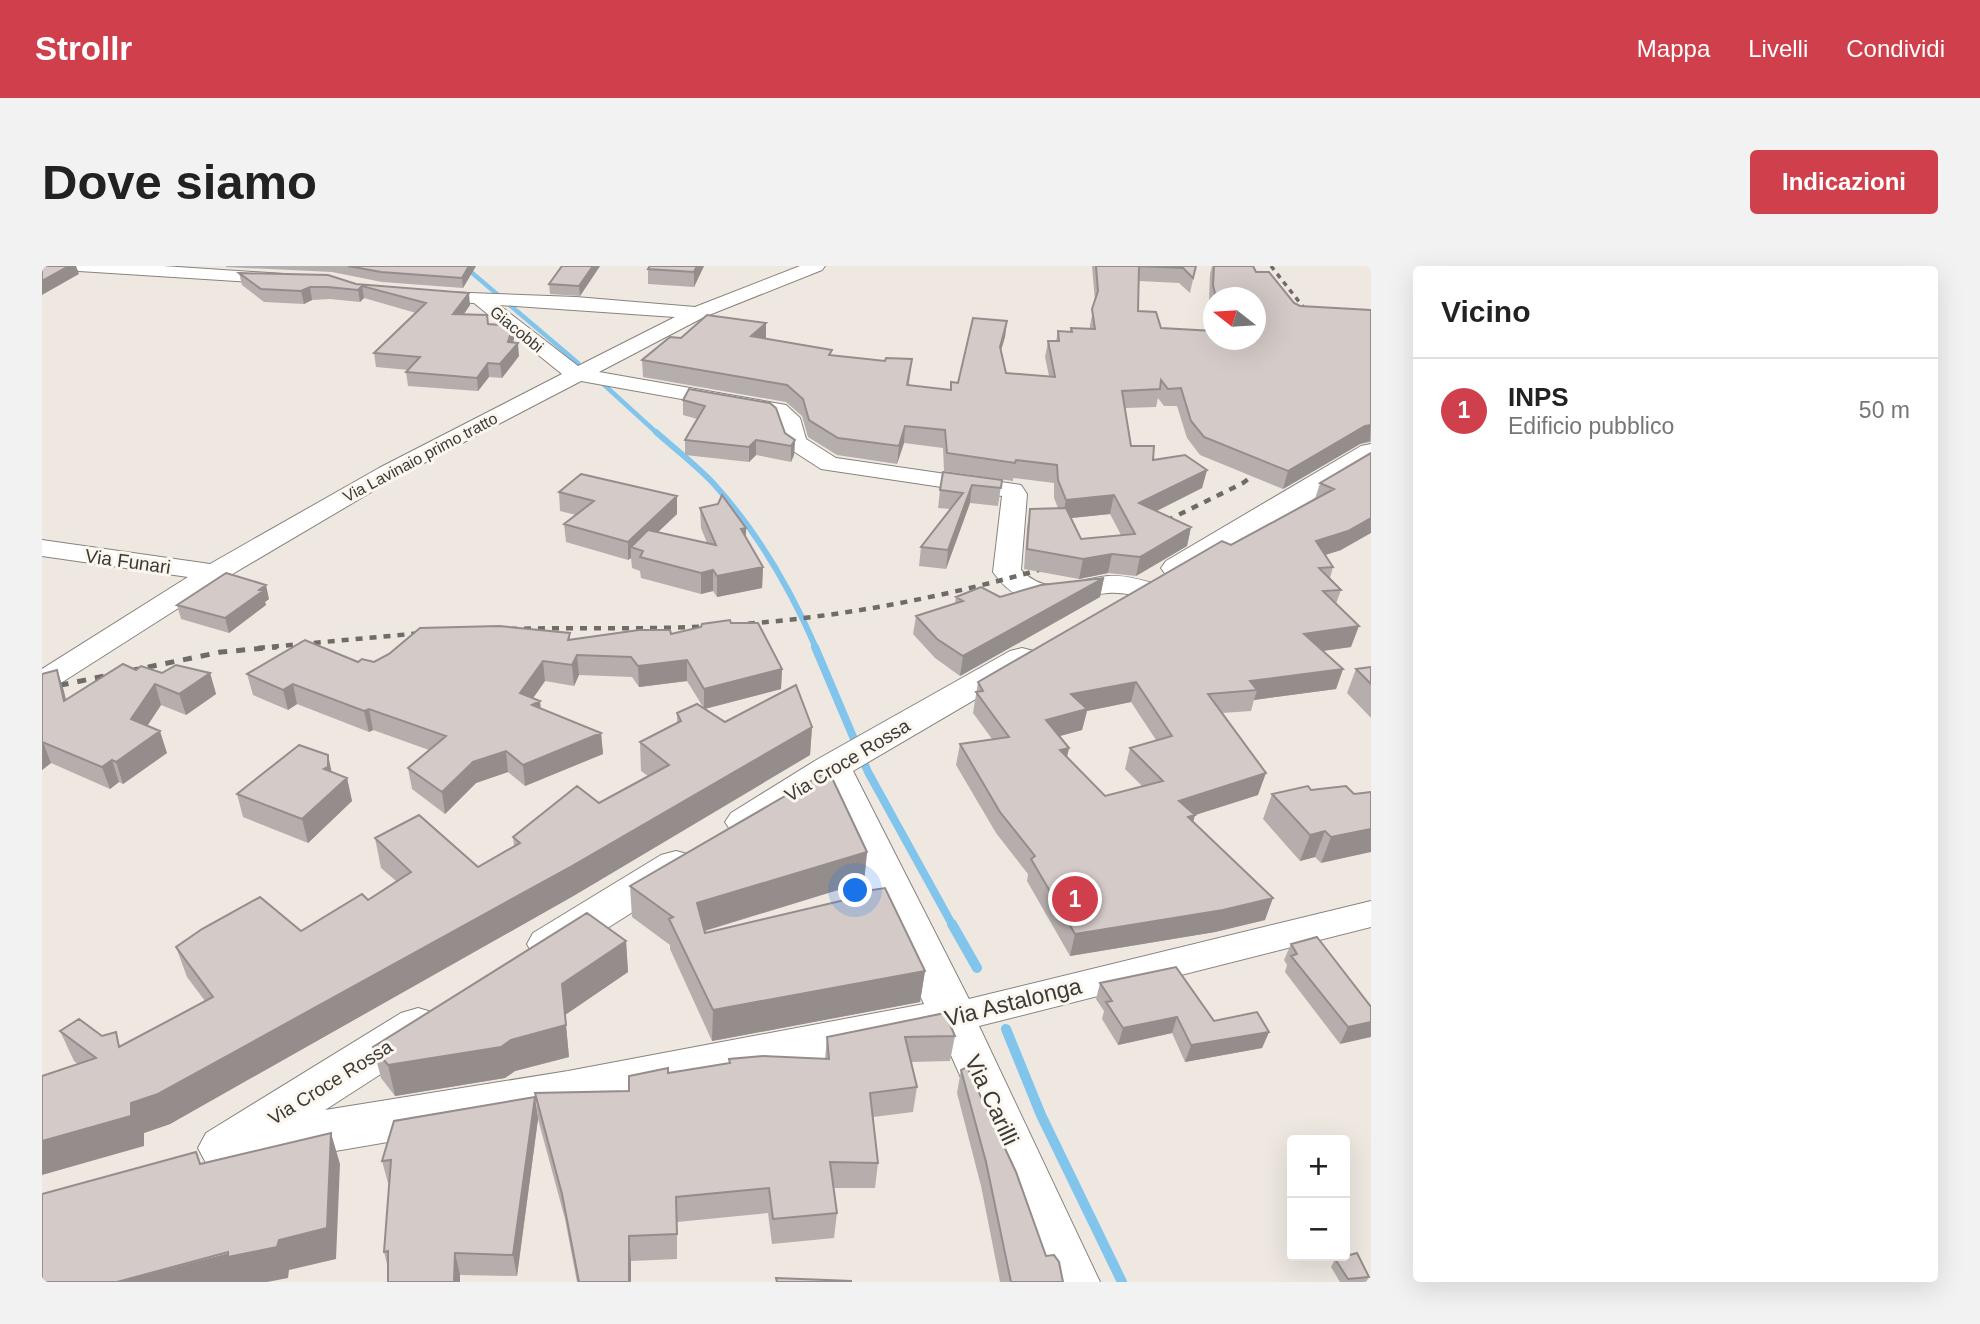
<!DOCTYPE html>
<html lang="it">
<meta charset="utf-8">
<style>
body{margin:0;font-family:Arial,sans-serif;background:#f2f2f2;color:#222}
.controls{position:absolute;right:21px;bottom:21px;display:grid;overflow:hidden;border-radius:7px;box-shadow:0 7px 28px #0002}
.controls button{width:63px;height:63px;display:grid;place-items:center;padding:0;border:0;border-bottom:2px solid #e0e0e0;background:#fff;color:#222;font:35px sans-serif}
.compass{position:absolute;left:1161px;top:21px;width:63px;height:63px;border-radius:50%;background:#fff;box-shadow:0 7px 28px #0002;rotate:287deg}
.you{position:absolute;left:814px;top:625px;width:24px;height:24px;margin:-18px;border:5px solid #fff;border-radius:50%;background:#1a73e8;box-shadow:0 0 0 10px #1a73e833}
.badge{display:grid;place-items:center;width:46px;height:46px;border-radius:50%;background:#d03f4c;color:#fff;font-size:23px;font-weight:700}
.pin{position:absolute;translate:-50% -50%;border:4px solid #fff;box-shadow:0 2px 7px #0006}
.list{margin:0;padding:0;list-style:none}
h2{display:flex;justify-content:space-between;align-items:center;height:91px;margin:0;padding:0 28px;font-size:30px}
h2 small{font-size:23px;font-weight:400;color:#767676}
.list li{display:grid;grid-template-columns:46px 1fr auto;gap:21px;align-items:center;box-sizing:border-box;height:105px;padding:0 28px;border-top:2px solid #e0e0e0}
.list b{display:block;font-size:26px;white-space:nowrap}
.list p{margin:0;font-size:23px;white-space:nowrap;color:#767676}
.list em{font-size:23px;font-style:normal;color:#767676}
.map{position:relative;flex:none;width:1329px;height:1016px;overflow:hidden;border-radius:7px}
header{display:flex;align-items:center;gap:42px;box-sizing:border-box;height:98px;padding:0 35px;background:#d03f4c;color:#fff}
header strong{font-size:33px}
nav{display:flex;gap:38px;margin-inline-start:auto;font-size:24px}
.intro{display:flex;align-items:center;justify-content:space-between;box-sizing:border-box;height:168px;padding:0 42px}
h1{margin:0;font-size:49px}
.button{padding:18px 32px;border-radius:7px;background:#d03f4c;color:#fff;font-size:24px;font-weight:700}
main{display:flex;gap:42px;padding:0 42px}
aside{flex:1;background:#fff;border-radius:7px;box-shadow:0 7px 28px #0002}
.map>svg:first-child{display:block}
</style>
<header>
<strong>Strollr</strong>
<nav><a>Mappa</a><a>Livelli</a><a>Condividi</a></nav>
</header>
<div class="intro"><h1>Dove siamo</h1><a class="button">Indicazioni</a></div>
<main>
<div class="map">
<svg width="1329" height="1016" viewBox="0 0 1329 1016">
<rect width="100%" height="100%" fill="#eee8e1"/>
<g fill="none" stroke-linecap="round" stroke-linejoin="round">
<path stroke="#81c5ec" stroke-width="4.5" d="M422 0 536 97
M559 116 616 168"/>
<path stroke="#81c5ec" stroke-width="6" d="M614 166C633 183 654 199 671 217 714 264 749 324 774 382"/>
<path stroke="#81c5ec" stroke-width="8" d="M773 381 826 506 911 660"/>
<path stroke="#81c5ec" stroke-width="10" d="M910 658 935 702
M964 763 999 849 1080 1016"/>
<defs>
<path id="minor" d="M28 0H121L242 8 251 13 242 18 37 5Z
M758 0H783L780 4 662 51 557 106 744 139 758 152 764 173 794 192 979 219 985 228 979 304C1008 333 1032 313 1066 310 1081 309 1096 313 1110 317L1114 323 1110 329C1095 332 1082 325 1066 327 1021 331 984 353 951 306L960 230 779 203 745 181 736 155 729 149 539 115 353 212 182 313 11 422 0 425V403L146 311 0 290V274L168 298 337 202 520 108 432 37 382 35 375 33 373 29 375 25 534 31 653 41ZM457 39 633 51 536 100Z
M1329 635V661L937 760 1058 1016H1010L892 751 898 740Z"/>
<path id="major" d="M1329 178V198L1146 309 1135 311 1124 309 1119 302 1124 295 1319 180Z
M980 382 992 385 997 392 992 399 811 505 936 751 929 764 526 845 200 901 195 899 182 904 164 897 156 882 164 867 359 747 376 742 393 747 400 760 393 773 283 844 526 805 882 738 782 524 717 565 703 569 689 565 683 556 689 547 776 493 968 385Z
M634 585 649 589 655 599 649 609 523 689 507 694 491 689 485 678 491 667 619 589Z"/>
</defs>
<use href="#minor" stroke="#88837d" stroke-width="2"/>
<use href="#major" stroke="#88837d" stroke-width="2"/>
<use href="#minor" fill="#fff" fill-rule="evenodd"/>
<use href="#major" fill="#fff" fill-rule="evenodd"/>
<path stroke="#6f6c67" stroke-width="3.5" stroke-dasharray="5 5" stroke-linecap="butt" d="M1229 0 1273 56"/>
<path stroke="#6f6c67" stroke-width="4.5" stroke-dasharray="7 7" stroke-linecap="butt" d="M1112 261 1201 217 1225 199
M468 363C535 361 603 364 670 360 787 354 902 332 1014 299
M216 382 391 366"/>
<path stroke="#6f6c67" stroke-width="5" stroke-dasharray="9 9" stroke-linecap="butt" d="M0 423 179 386 235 381"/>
</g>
<path fill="#b6aeac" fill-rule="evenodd" d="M184 0H434L421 22 340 16 290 6 184 1Z
M558 0 538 30 508 28 507 18Z
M662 0 652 21 606 18V3Z
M1050 0H1154L1148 27 1137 17 1097 15 1096 45 1119 62 1214 74V32H1172V50L1167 35 1168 8 1170 0H1211L1214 6 1252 37 1258 40 1329 44V176L1318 178 1241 223 1158 189 1145 172 1135 140H1122L1116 132 1114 141 1083 142 1089 180 1111 194 1165 204 1160 222 1114 245 1149 261 1145 280 1094 310 1066 307 1037 313 982 303 985 261 988 243 1016 242 1012 232V217L971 212V215L902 205 901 182 862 177 855 198 795 189 766 171 760 150 744 136 601 111 600 94 639 72H724L790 89 843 95 870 93 867 119 909 124 916 117 965 55 963 71 959 85 964 107 1007 110 1003 91 1006 75H1014L1016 65 1028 66 1029 62 1048 63V59L1053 35ZM1068 248 1079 269 1039 273 1029 252Z
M197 7 314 18 428 39 422 48 446 58 471 60 472 73 471 76 477 90 460 112 447 111 436 125 366 120 364 106 367 104 334 101 332 87 374 47 322 32 318 36 288 33 270 34 262 38 222 36 200 19Z
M647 123 743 167 753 174 752 189 749 196 714 189 707 196 643 189V174L655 153 641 149V134Z
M1329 187 1299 284 1283 289 1291 301 1288 312 1299 324 1294 338 1309 381 1281 385 1301 403 1294 423 1212 434 1209 445 1180 447 1216 529 1153 549 1151 556 1223 654 1173 666 1028 690 985 615 986 608 954 567 914 499 918 478 950 473 931 447 936 416 1273 233 1278 217ZM1089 436 1114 474 1088 482 1083 503 1100 520 1063 530 1025 491 1027 482 1017 470 1040 464 1045 445Z
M960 214 956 240 928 237 904 303 877 300 879 281 908 243 896 242 898 224Z
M517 226 635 230V248L616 266 665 277 659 262 658 242 704 262V273L721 301 720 322 675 331 671 325 659 328 599 312 598 305 590 302 589 292 586 294 524 276 522 258 534 249 518 245Z
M1062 312 1058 331 918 410 893 392 871 368 874 350 913 337 914 331H958Z
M227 333 223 336 224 339 187 367 139 353 135 339Z
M689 357 740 403 739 423 663 443 683 456 770 461 768 489 533 629 128 858 102 867V880L36 798 32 795 18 765 60 770 79 780 163 735 145 711 134 681 259 665 326 634 354 615 339 602 333 572 436 601 472 580 471 571 557 537 606 510 599 505 598 476 635 457V447L661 441 645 415 597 421 590 411 537 409 532 420 503 415 491 432 498 442 559 467 561 488 483 520 466 506 434 517 403 548 370 523 366 502 387 484 331 464 327 466 255 438 246 444 211 429 205 408 316 396H332L528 367V374L629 368Z
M1329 401V452L1305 427 1314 403Z
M15 404 24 434 120 407H168L174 428 144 449 119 439 105 460 125 487 81 518 77 516 68 523 9 497 0 504V408Z
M305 512 310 535 266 577 201 551 195 528Z
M1269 524 1312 528 1279 597 1273 591 1258 595 1221 553 1230 528Z
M825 586 822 616 663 665V667L823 630V625L883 705 878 736 670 775 628 683V679L590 651 588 620Z
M584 675 586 706 523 749 527 791 473 805 463 812 353 830 339 812 331 781Z
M1249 678 1329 741 1298 778 1243 706 1245 699 1242 694Z
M1058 717 1172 755 1227 766 1220 782 1143 796 1130 767 1076 779 1060 753 1062 745 1054 733Z
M913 770 908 795 869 796 875 821 871 846 831 851 836 897 833 922H791L795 947 792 972 730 978 726 947 635 956V993L589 995V1016H535L523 953 496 853 493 827 587 825 626 807 687 797V793H783L785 771Z
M919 804 1004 990 1021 1016H958L939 920 915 827Z
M493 831 496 853 475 1010 418 1009V1016H346V1002L342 986 347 917H346L340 895Z
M1293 993 1327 1011 1324 1016H1298L1289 1001Z"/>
<path fill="#948d8c" d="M27 0H34L37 8 0 29V15Z
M427 0H434L421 22 420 12Z
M551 0H558L538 30 537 20Z
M655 0H662L652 21V6Z
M320 20 322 32 318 36 316 24Z
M268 21 270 34 262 38 259 25Z
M427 27 428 39 413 61 411 48Z
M965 55 963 71 955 97 958 81Z
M724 57V73L709 70Z
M471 60 472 73 468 86 476 77 477 90 460 112 458 98Z
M446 97 447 111 436 125 435 112Z
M1329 159 1328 175 1318 178 1241 223 1246 205 1323 160Z
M863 160 862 177 855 198 857 180Z
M714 174V189L707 196V181Z
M753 174 752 189 749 196V180Z
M1165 204 1160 222 1093 256 1097 237Z
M930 219 928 237 904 303 906 284Z
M1072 229 1068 248 1020 253 1024 234Z
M635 230V248L597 284 589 281V292L586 294V276Z
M1329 252V267L1299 284 1267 294 1274 275Z
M1149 261 1145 280 1094 310 1098 291Z
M704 262V282L699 263Z
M1070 288 1066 307 1037 313 1041 293Z
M721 301 720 322 675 331V310Z
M671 304V325L659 328V307Z
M1062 312 1058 331 918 410 921 390Z
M224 319 227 333 223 336 224 339 187 367 183 352 217 324Z
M1317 360 1309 381 1256 388 1262 368Z
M535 389 537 409 532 420 530 399Z
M645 394V415L597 421 596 400Z
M501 395 503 415 480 448 478 427Z
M740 403 739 423 662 443V423Z
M1301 403 1294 423 1212 434 1215 424 1208 415Z
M15 404 22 425 29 457 22 435Z
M168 407 174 428 144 449 137 428Z
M1094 416 1089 436 1045 445 1040 464 1000 475 1004 454 1029 428Z
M113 418 119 439 96 474 89 453Z
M251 418 255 438 246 444 241 424Z
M498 435 500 455 490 439Z
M327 443 331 464 327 466 322 445Z
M770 461 768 489 533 629 128 858 102 867V880L0 909V875L89 837Z
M118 465 125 487 81 518 74 496Z
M559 467 561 488 483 520 481 499Z
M0 476H1L9 497 0 504Z
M1027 482 1022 503 1018 484Z
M464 485 466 506 434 517 403 548 400 526 431 496Z
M286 489 291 512 282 503Z
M70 494 77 516 68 523 60 501Z
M1224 507 1216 529 1150 550 1153 549 1147 571 1137 535Z
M305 512 310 535 266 577 260 553Z
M1329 563V586L1279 597 1289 571Z
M1283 565 1273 591 1258 595 1268 569Z
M825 586 822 616 655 667V637Z
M1231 632 1223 654 1173 666 1028 690 1033 668Z
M584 675 586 706 523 749 527 791 473 805 463 812 353 830 346 799 520 718Z
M883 705 878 736 670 775 671 744Z
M1135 751 1130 767 1076 779 1081 762Z
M1329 756V771L1298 778 1306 761Z
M1227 766 1220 782 1143 796 1149 779Z
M493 831 496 853 475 1010 471 989Z
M289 867 298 898 294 993 247 1004 246 1012 225 1016H75L237 974Z
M587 970 589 995V1016H587Z
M413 987 418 1009V1016H412Z"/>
<path fill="#d4cac8" stroke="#948d8c" stroke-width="2" fill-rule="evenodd" d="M0 0H27L0 15Z
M306 0H427L420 12 339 6Z
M520 0H551L537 20 507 18Z
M608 0H655L652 6 606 3Z
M1054 0H1154L1151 12 1141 2 1097 0 1096 45 1114 46 1119 62 1172 65V74H1214V32H1174L1171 19 1172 0H1211L1214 6H1227L1252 37 1258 40 1329 44V159L1323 160 1246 205 1162 171 1149 155 1139 122 1126 123 1119 114 1118 123 1080 125 1089 180H1112L1111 194 1143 189 1165 204 1097 237 1149 261 1098 291 1070 288 1041 293 985 283 988 243 1024 242 1039 273 1093 268 1072 229 1024 234 1016 214 1015 199 974 194 973 197 905 187 903 164 863 160 857 180 796 172 767 154 761 133 745 119 600 94 628 71 639 72 665 49 724 57 709 70 790 84 787 89 843 95 844 92 870 93 865 119 909 124V116L916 117 931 52 965 55 958 81 964 107 1013 111 1006 75H1017L1016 65 1030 66 1029 62 1053 63 1050 43 1056 25Z
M197 7 286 9 314 18 427 27 411 48 445 49 446 58 471 60 466 76 476 77 458 98 446 97 435 112 364 106 378 91 332 87 384 37 320 20 316 24 285 21H268L259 25 219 23Z
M647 123 728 137 734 142 743 167 753 174 749 180 714 174 707 181 643 174 663 140 641 134Z
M1329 187V252L1306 265 1274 275 1291 301 1277 302 1299 324 1281 325 1317 360 1262 368 1301 403 1208 415 1215 424 1166 428 1224 507 1137 535 1153 549 1146 551 1231 632 1181 644 1033 668 989 593 993 590 958 546 918 478 967 471 934 426 941 425 936 416 1180 275 1189 279 1292 223 1278 217ZM1094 416 1130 470 1088 482 1121 515 1063 530 1018 484 1027 482 1004 454 1045 443 1029 428Z
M901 206 960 214 959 222 930 219 906 284 879 281 921 227 898 224Z
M539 208 635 230 586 276 522 258 552 235 517 226Z
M680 229 704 262 699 263 721 301 675 310 671 304 659 307 598 291 601 285 589 281 606 264 674 279 658 242 676 238Z
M184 307 224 319 217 324 221 325 183 352 135 339Z
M1062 312 921 390 895 373 874 350 921 335 914 331 939 321 958 331 999 319Z
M688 354 689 357H716L740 403 662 423 645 394 596 400 589 391 535 389 530 399 501 395 478 427 498 435 490 439 559 467 481 499 464 485 431 496 400 526 366 502 404 470 327 443 322 445 251 418 241 424 205 408 263 374 316 396 320 393 332 396 347 388 378 362 457 360 528 367 526 374 597 364H628L629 368 659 361 660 358Z
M81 398 94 404 99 400 120 407 134 399 168 407 137 428 113 418 89 453 118 465 74 496 70 494 60 501 0 476V408L15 404 22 435Z
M1329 401V418L1314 403Z
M754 419 770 461 530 600 116 828 89 837V850L0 875V810L54 792 18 765 37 753 60 770 74 766 77 781 171 731 134 681 160 663 218 631 259 665 320 628 326 634 369 606 333 572 377 549 436 601 478 577 471 571 535 520 557 537 627 499 598 476 639 455 635 447 655 438 683 456Z
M257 479 286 489V501L282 503 305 512 260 553 195 528Z
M781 508 791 514 825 586 655 637 663 667 824 629 823 625 843 622 883 705 671 744 627 653 631 651 588 620Z
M1266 520 1269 524 1304 520 1312 528 1329 526V563L1289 571 1283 565 1268 569 1230 528Z
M545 647 584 675 520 718 524 759 469 774 459 781 346 799 331 781Z
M1275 671 1329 741V756L1306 761 1249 690 1255 688 1249 678Z
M1134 701 1172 755 1215 746 1227 766 1149 779 1135 751 1081 762 1064 736 1070 735 1058 717Z
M903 747 913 770 863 771 875 821 828 827 836 897 788 896 795 947 731 953 727 922 634 931 635 968 587 970V1016H537L520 928 493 827 587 825V810L626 802V807L688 797 687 793 721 790 787 793 785 771Z
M925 801 974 906 1004 990 1012 989 1017 996 1021 1016H969L944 896 919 804Z
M493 831 471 989 413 987 412 1016H346V985L342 986 349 894 340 895 352 855Z
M289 867 285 962 237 974 235 981 186 991V986L75 1016H0V928L154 886 158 898Z
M1315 987 1327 1011 1306 1013 1293 993Z
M734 1012 809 1015V1016H735Z"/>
<g text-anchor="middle" stroke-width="6" stroke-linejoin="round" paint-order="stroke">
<g font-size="16" fill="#3c3a37" stroke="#fbf6ee">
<text transform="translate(475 63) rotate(39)" y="6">Giacobbi</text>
<text transform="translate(378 191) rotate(-28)" y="6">Via Lavinaio primo tratto</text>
</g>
<g font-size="19" fill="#3c3a37" stroke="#fbf6ee">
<text transform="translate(86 295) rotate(8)" y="7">Via Funari</text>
<text transform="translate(805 494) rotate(-31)" y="7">Via Croce Rossa</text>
<text transform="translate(288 816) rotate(-32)" y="7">Via Croce Rossa</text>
</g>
<g font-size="23" fill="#3c3a37" stroke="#fbf6ee">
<text transform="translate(971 736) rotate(-14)" y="8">Via Astalonga</text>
<text transform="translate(950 834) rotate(65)" y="8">Via Carilli</text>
</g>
</g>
</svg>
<div class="controls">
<button>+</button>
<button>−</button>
</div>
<svg class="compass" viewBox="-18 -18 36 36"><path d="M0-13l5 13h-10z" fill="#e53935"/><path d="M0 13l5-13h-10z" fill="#767676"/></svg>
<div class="you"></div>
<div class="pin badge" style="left:1033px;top:633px">1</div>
</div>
<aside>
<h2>Vicino<small></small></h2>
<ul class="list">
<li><span class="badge">1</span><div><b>INPS</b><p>Edificio pubblico</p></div><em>50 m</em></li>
</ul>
</aside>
</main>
